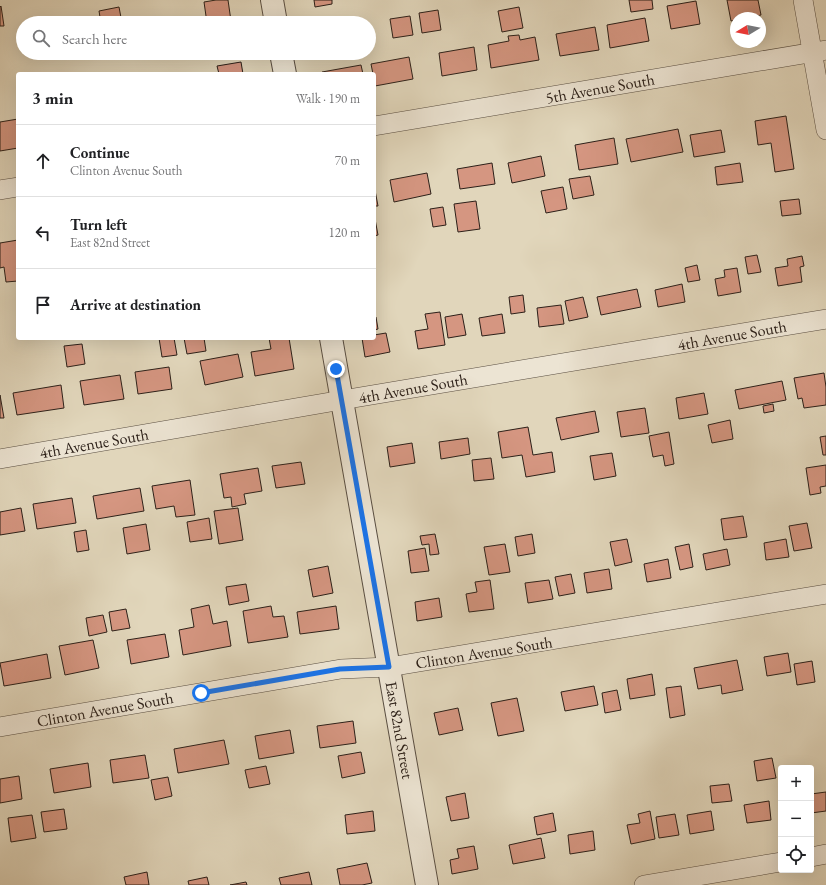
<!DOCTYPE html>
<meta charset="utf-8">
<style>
body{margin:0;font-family:"EB Garamond",serif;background:#f6f6f6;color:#202124}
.controls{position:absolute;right:12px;bottom:12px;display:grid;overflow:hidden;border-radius:4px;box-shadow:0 4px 16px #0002}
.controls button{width:36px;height:36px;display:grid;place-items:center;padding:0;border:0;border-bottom:1px solid #e0e0e0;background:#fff;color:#202124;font:20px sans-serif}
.compass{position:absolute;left:730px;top:12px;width:36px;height:36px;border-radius:50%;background:#fff;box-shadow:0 4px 16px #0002;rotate:260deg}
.stop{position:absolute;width:12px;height:12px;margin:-9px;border:3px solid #1a73e8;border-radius:50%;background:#fff}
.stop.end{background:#1a73e8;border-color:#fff;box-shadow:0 1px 4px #0008}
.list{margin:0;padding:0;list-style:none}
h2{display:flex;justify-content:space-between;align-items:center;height:52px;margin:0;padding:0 16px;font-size:17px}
h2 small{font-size:13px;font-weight:400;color:#757577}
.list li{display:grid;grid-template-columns:26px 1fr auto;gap:12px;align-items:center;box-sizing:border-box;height:72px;padding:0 16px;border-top:1px solid #e0e0e0}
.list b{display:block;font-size:15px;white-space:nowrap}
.list p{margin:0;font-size:13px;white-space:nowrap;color:#757577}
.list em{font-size:13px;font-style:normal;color:#757577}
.icon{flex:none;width:22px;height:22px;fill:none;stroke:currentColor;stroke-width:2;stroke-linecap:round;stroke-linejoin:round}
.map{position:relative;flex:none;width:826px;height:885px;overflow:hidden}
.search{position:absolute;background:#fff;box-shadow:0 4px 16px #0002;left:16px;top:16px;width:360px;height:44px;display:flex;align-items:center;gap:10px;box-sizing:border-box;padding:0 14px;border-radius:22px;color:#757577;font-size:15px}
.panel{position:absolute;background:#fff;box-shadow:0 4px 16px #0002;left:16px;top:72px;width:360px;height:268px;border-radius:4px}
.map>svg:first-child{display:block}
</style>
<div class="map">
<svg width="826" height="885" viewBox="0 0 826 885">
<rect width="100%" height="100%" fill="#e1d6bb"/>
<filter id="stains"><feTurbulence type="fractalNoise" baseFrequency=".005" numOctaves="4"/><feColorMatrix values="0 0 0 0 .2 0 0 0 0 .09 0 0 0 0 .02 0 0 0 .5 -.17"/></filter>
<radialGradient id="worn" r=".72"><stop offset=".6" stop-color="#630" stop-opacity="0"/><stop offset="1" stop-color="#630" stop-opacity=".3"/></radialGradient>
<path fill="#d59681" stroke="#2c2019" d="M216 0H228L231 21 216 23H207L204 2Z
M314 0H332V4L315 7Z
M629 0H652L653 9 631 12Z
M727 0H758L761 15 747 18H736V20L731 21Z
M696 1 700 24 671 29 667 6Z
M1 6 4 26H0V7Z
M119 7 122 23H101L99 11Z
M519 7 523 28 502 32 498 11Z
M438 10 441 30 422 33 419 13Z
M410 16 413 35 393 38 390 19Z
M645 18 649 41 610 48 607 25Z
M595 27 599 50 560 56 556 34Z
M519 35 520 40 535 37 539 60 491 68 488 45 509 41 508 36Z
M474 47 477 70 442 76 439 53Z
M409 57 413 79 375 86 374 74H373L371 64Z
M241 62 243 74H219L217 66Z
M361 65 363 74H322V72Z
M786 116 794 169 775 172 771 143 758 145 755 121Z
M18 119V148L0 151V122Z
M678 129 683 152 631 162 626 139Z
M721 130 725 152 694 157 690 135Z
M614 138 618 164 579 170 575 145Z
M541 156 545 176 512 183 508 163Z
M492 163 495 184 460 189 457 169Z
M740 163 743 182 717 185 715 167Z
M427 173 431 194 394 202 390 180Z
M590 176 594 195 573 199 569 179Z
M374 185 378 206H374Z
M563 187 567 209 546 213 541 191Z
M799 199 801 214 782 216 780 201Z
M476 201 480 229 458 232 454 204Z
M443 207 446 225 433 227 430 209Z
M374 219H375L378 235 374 236Z
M18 240V281L6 282 4 267 0 268V243Z
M757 255 761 272 748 274 745 257Z
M802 256 804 266 800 267 802 282 778 286 775 268 788 266 787 259Z
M697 265 700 280 688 282 685 268Z
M737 268 741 292 718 296 715 279 725 277 724 270Z
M682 284 685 302 658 307 655 290Z
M637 289 641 307 601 315 597 297Z
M523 295 525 312 511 314 509 297Z
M583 297 588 317 569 321 565 301Z
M561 305 564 324 539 327 537 308Z
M440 312 445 345 418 349 415 331 428 329 425 314Z
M462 314 466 335 448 338 445 317Z
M502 314 505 333 482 336 479 318Z
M376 317 378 329 374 330V318Z
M386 333 390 352 365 357 362 338H374V335Z
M159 338H174L177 355 162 357Z
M184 338H204L206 351 187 354Z
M269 338H289L294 369 255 376 251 352 271 349Z
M82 344 85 364 67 367 64 346Z
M238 354 243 377 205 385 200 361Z
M169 367 172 389 138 394 135 372Z
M824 373 826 387V405L804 408 802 398 798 399 794 378Z
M120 375 124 399 84 405 80 381Z
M782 381 786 400 739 409 735 390Z
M61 385 64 408 17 415 13 393Z
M704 393 708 414 679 419 676 398Z
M0 395 4 418H0Z
M773 404 774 411 764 413 763 406Z
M645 408 649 433 621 437 617 412Z
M595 411 599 432 561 440 556 418Z
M730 420 733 439 712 443 708 425Z
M528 427 533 455 552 452 555 472 526 477 522 455 502 458 498 432Z
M669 432 674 464 665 466 663 455 653 457 649 436Z
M826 436V455H823L820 437Z
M468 438 470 454 441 459 439 442Z
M412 443 415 463 390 467 387 447Z
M612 453 616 476 594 480 590 456Z
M491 458 494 479 474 481 472 460Z
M301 462 305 484 276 488 272 466Z
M826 465V486L820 487 821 493 810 495 806 468Z
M258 468 262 491 244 494 246 504 232 507 231 497 224 498 220 474Z
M190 480 195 515 176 517 174 506 156 509 152 486Z
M140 488 144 511 97 519 93 496Z
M72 498 76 523 37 529 33 504Z
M21 508 25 531 0 535V512Z
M238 508 243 540 219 544 214 511Z
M743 516 747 537 724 540 721 519Z
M209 518 212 539 190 542 187 522Z
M807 523 812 548 794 551 789 526Z
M146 524 150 550 127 554 123 528Z
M86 530 89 550 77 552 74 532Z
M435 534 439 554 430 555 429 544 422 545 420 536Z
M532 534 535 553 518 556 515 537Z
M627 539 632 562 615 566 610 542Z
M786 539 789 557 766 560 764 543Z
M505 544 510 572 489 575 484 547Z
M689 544 693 567 680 570 675 547Z
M425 548 429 571 411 573 408 551Z
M727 549 730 565 706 570 703 554Z
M668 559 671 578 647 582 644 564Z
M328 566 333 593 313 597 308 570Z
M609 569 612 589 587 593 584 573Z
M571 574 575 593 559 596 555 577Z
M490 580 494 609 469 612 466 594 477 592 475 582Z
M549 580 553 599 528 603 525 583Z
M246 584 249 601 229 605 226 587Z
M439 598 442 617 417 621 415 602Z
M209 605 213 624 227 621 231 646 183 655 179 630 194 627 191 609Z
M271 606 273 617 284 616 288 637 248 643 243 611Z
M336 606 339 629 300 634 297 612Z
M126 609 130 628 112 631 109 612Z
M103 615 107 632 89 636 86 618Z
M165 634 169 657 131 664 127 640Z
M93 640 99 668 65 675 59 646Z
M788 653 791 672 767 676 764 657Z
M47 654 51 678 4 686 0 663Z
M737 660 743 690 722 694 721 685 698 689 694 668Z
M812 661 815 682 797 685 794 664Z
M652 674 655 695 630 699 627 679Z
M594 686 598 705 565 711 561 692Z
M681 686 685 715 670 718 666 688Z
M617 690 621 710 605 713 602 693Z
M517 698 524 731 498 736 491 703Z
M458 708 463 730 439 735 434 713Z
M353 721 356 743 320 748 317 726Z
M290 730 294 753 259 759 255 736Z
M224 740 229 764 178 773 174 749Z
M361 752 365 773 342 778 338 756Z
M145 755 149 778 113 783 110 760Z
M772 758 776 778 757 781 754 761Z
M88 763 91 787 54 793 50 769Z
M266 766 270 784 249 788 245 770Z
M19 776 22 799 0 803V779Z
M168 777 172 796 155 800 151 780Z
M729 784 732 801 712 803 710 786Z
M826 792V811L811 813V794Z
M465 793 469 818 451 821 446 797Z
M769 801 771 820 747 823 744 805Z
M64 809 67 829 44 832 41 812Z
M373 811 375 831 347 834 345 815Z
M650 811 655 839 631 844 627 825 640 823 638 814Z
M711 811 714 830 690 834 687 815Z
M553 813 556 831 537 835 534 817Z
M675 814 679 835 659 838 656 817Z
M32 815 36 838 11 842 8 818Z
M593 831 595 850 570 854 568 835Z
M541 838 545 858 513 864 509 845Z
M474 846 478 869 452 874 450 860 459 858 457 849Z
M367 863 372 883 362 885H340L337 869Z
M147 872 149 885H126L124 877Z
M309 872 312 885H281L279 878Z
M207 877 209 885H189L188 881Z
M246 882 247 885H230Z"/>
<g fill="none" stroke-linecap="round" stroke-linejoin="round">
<defs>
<path id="minor" d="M803 0 826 130
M374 126 826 50
M0 190 18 187
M0 459 342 400 826 319
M0 727 341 669 389 667 826 594
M811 857 826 854
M644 885 781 862"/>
<path id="tertiary" d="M272 0 276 23
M281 53 285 74
M331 338 427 885"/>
</defs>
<use href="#minor" stroke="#594e42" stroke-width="20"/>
<use href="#tertiary" stroke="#594e42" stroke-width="24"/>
<use href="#minor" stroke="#ece4d3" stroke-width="19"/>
<use href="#tertiary" stroke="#ece4d3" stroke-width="22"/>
</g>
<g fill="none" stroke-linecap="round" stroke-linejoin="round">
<path stroke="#1a73e8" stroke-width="5" d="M201 693 340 669 389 667 336 369"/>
</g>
<g text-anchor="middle" stroke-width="3.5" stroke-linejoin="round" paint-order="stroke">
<g font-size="16" fill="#2c2019" stroke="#ece4d3">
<text transform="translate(600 88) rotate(-10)" y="6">5th Avenue South</text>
<text transform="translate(732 335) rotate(-10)" y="6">4th Avenue South</text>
<text transform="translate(413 388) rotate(-10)" y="6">4th Avenue South</text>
<text transform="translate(94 443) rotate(-10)" y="6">4th Avenue South</text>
<text transform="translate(484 652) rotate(-9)" y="6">Clinton Avenue South</text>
<text transform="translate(105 709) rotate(-10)" y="6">Clinton Avenue South</text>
<text transform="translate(400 730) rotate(80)" y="6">East 82nd Street</text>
</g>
</g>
<rect width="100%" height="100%" filter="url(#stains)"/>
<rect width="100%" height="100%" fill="url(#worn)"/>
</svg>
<div class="controls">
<button>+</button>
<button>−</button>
<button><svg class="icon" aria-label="locate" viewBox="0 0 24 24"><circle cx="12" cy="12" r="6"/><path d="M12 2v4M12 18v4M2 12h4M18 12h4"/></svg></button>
</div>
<svg class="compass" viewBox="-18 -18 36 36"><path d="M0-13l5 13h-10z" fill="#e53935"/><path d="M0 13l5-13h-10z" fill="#757577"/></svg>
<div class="stop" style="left:201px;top:693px"></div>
<div class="stop end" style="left:336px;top:369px"></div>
<div class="search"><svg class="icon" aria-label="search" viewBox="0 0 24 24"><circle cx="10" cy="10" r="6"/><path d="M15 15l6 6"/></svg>Search here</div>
<section class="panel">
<h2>3 min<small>Walk · 190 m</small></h2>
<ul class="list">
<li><svg class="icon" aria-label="ahead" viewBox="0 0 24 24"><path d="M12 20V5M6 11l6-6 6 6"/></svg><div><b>Continue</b><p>Clinton Avenue South</p></div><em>70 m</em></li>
<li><svg class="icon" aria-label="left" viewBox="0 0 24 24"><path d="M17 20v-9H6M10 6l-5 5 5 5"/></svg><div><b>Turn left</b><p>East 82nd Street</p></div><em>120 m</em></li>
<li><svg class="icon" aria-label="arrive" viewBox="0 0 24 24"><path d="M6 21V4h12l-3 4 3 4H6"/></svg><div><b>Arrive at destination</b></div></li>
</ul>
</section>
</div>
